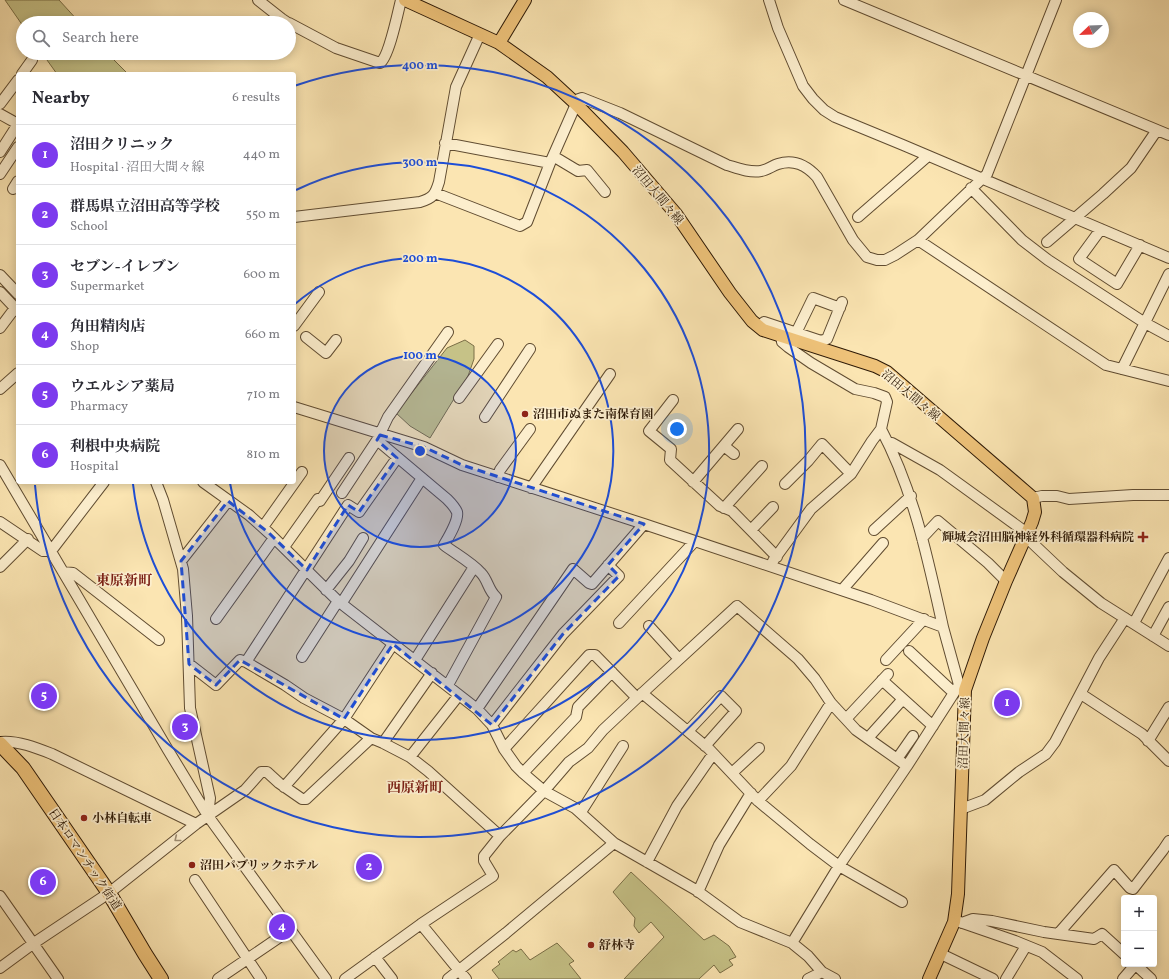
<!DOCTYPE html>
<meta charset="utf-8">
<style>
body{margin:0;font-family:Vollkorn,"Noto Serif JP",serif;background:#f7f7f7;color:#2b2b33}
.controls{position:absolute;right:12px;bottom:12px;display:grid;overflow:hidden;border-radius:4px;box-shadow:0 2px 10px #0003}
.controls button{width:36px;height:36px;display:grid;place-items:center;padding:0;border:0;border-bottom:1px solid #e1e1e2;background:#fff;color:#2b2b33;font:20px sans-serif}
.compass{position:absolute;left:1073px;top:12px;width:36px;height:36px;border-radius:50%;background:#fff;box-shadow:0 2px 10px #0003;rotate:247deg}
.you{position:absolute;left:677px;top:429px;width:14px;height:14px;margin:-10px;border:3px solid #fff;border-radius:50%;background:#1a73e8;box-shadow:0 0 0 6px #1a73e833}
.badge{display:grid;place-items:center;width:26px;height:26px;border-radius:50%;background:#7c3aed;color:#fff;font-size:13px;font-weight:700}
.pin{position:absolute;translate:-50% -50%;border:2px solid #fff;box-shadow:0 1px 4px #0006}
.list{margin:0;padding:0;list-style:none}
h2{display:flex;justify-content:space-between;align-items:center;height:52px;margin:0;padding:0 16px;font-size:17px}
h2 small{font-size:13px;font-weight:400;color:#7c7c81}
.list li{display:grid;grid-template-columns:26px 1fr auto;gap:12px;align-items:center;box-sizing:border-box;height:60px;padding:0 16px;border-top:1px solid #e1e1e2}
.list b{display:block;font-size:15px;white-space:nowrap}
.list p{margin:0;font-size:13px;white-space:nowrap;color:#7c7c81}
.list em{font-size:13px;font-style:normal;color:#7c7c81}
.icon{flex:none;width:22px;height:22px;fill:none;stroke:currentColor;stroke-width:2;stroke-linecap:round;stroke-linejoin:round}
.map{position:relative;flex:none;width:1169px;height:979px;overflow:hidden}
.search{position:absolute;background:#fff;box-shadow:0 2px 10px #0003;left:16px;top:16px;width:280px;height:44px;display:flex;align-items:center;gap:10px;box-sizing:border-box;padding:0 14px;border-radius:22px;color:#7c7c81;font-size:15px}
.panel{position:absolute;background:#fff;box-shadow:0 2px 10px #0003;left:16px;top:72px;width:280px;height:412px;border-radius:4px}
.map>svg:first-child{display:block}
</style>
<div class="map">
<svg width="1169" height="979" viewBox="0 0 1169 979">
<rect width="100%" height="100%" fill="#fbe5b2"/>
<filter id="stains"><feTurbulence type="fractalNoise" baseFrequency=".005" numOctaves="4"/><feColorMatrix values="0 0 0 0 .2 0 0 0 0 .09 0 0 0 0 .02 0 0 0 .5 -.17"/></filter>
<radialGradient id="worn" r=".72"><stop offset=".6" stop-color="#630" stop-opacity="0"/><stop offset="1" stop-color="#630" stop-opacity=".3"/></radialGradient>
<path fill="#c6c287" stroke="#7a6e46" d="M5 0H59L80 23H23V26Z
M42 53H107L128 74H57Z
M465 340 474 346V359L468 376 430 438 410 426 396 413 447 348Z
M631 872 704 940 714 935 729 946 736 957 729 960 733 965 720 973 714 965 699 979H624L664 937 651 922 639 933 634 926 635 918 613 892Z
M557 943 574 961 569 964 581 979H499L492 970 500 964 498 962 513 950 516 952 521 949 530 960Z"/>
<g fill="none" stroke-linecap="round" stroke-linejoin="round">
<defs>
<path id="minor" d="M258 0 282 19 288 23
M769 0 778 28 803 86 813 99 824 110 835 117 903 145 1169 258
M844 0 1169 135
M289 23 336 48 380 63C389 57 398 12 401 0
M22 74 32 60
M573 101 582 98 620 113 727 165C737 168 749 173 761 171 767 170 772 166 778 164 794 159 806 165 817 177L853 240 867 257 877 260H885L895 255 918 240 987 174 1056 0
M0 104 18 80
M0 114 18 124
M445 143 550 163 576 104
M0 152 18 124
M553 156 578 171 587 170 605 192
M0 174 18 147
M971 188 1022 240 1048 260 1145 323 1169 336
M13 189 18 181
M435 193 520 226 527 222 550 163
M294 217 420 202C433 198 435 195 439 182L456 87 480 34
M858 217 928 156
M1101 229 1079 259 1117 284 1140 245
M918 240 1106 365 1169 381
M1047 242 1103 194 1131 168 1157 130
M0 275 18 294
M0 292 18 311
M294 326 319 292
M759 327 764 322 821 341 827 339 842 302
M0 328 15 308
M796 333 813 298 840 308
M781 336 782 342 788 347 811 363 855 389 874 393 885 397 887 402 881 429C914 491 928 559 943 627
M306 337 326 353 336 340
M1122 369 1169 274
M0 389 18 373
M459 398 498 344
M673 400 649 431 671 449 670 460 720 506 732 511 777 557
M294 407 424 447 462 465 644 524 871 600 943 627 959 685 965 690
M485 417 530 349
M888 443H892L940 470 1027 533
M724 446 734 454
M0 465 168 750 208 816 326 979
M498 477 500 470 530 429
M156 482 163 500 183 569 187 616 190 708 210 798 208 816
M203 482 249 515 269 533 338 601 477 709 492 725 504 749 516 766 523 773 544 791 575 808 614 843 696 890 740 922 792 943 808 956 822 972 835 979
M693 482 738 429
M785 484 808 461 822 444 851 474
M531 488 610 374
M342 493 377 440
M1033 498 1042 496H1057L1069 499 1133 495H1169
M724 508 762 466
M0 522 43 551H51L104 482
M263 527 302 472
M751 530 773 507
M874 530 911 496
M1026 537 1063 572 1101 603 1169 646
M922 538 938 521 988 563 1006 581
M284 547 318 499 320 501 349 458
M181 561 228 501
M773 561 811 509 851 474 872 441 881 429
M0 567 28 539
M63 572 73 573 159 640
M326 590 349 561 363 538
M842 590 883 543
M341 604 422 478
M216 619 274 538
M619 623 695 541
M1134 623 1169 558
M649 626 679 659
M1153 636 1169 607
M909 651 954 693
M302 657 338 601
M415 660 474 567
M886 660 924 619
M246 662 348 505 359 512 397 458
M189 664 216 685 240 660 246 662 285 685 304 698 344 719 371 738 383 743 410 757 428 771 500 836
M882 680 933 726
M448 685 496 597C488 590 488 580 481 573 471 562 456 554 444 545 448 538 459 520 457 512 455 507 451 503 447 499L377 440 388 417 448 332
M642 693 709 749 758 801 810 844 839 866 902 902
M1081 694 1142 734 1169 761
M477 709 573 569 589 583 592 584 644 524
M846 719 888 674
M492 725 563 634 619 576 608 565
M688 731 721 696 736 711 705 746
M868 738 903 699
M1148 741 1169 707
M0 742C17 740 37 748 52 754L196 824
M383 743 432 673
M504 749 589 655H595L637 698
M410 757 459 695
M897 759 913 736
M523 773 576 717 578 707 612 672
M732 773 759 748
M284 787 344 719 393 644
M758 801 791 766 831 703
M961 809 985 800 1019 772 1046 754 1055 742 1099 658 1125 618
M581 812 623 746
M647 862 677 806 713 754
M195 880 261 979
M698 892 719 845 751 793
M0 896 58 979
M960 922 1015 941 1042 952 1077 979
M962 923 973 919 992 921 1044 932 1094 939 1102 934 1124 954
M421 924 466 979
M1058 934 1114 870 1130 888 1133 889 1163 850 1169 841
M792 943 839 866 907 766 959 685
M941 954 993 979
M375 957 392 979
M1135 964 1151 979
M0 968 34 943 109 893 196 824 245 790 261 772H267L279 783 302 799H306L371 738
M218 979 290 930
M345 979 421 924 493 876 484 861V856L500 836 544 791 569 762 588 748 603 730 637 698 737 606 798 659 815 679 831 703 856 730 907 766
M448 979 506 933 614 843
M808 979 822 972
M1006 979 1026 946
M1123 979 1135 965"/>
<path id="major" d="M405 0 499 43 547 77 573 101 623 152 676 214 730 293 752 321 763 330 875 366 887 372 1033 498 1035 512 1032 522 1006 581 983 638 965 690 958 894 954 922 929 979
M499 43 525 0"/>
<path id="highway" d="M0 744 23 768 109 893 145 954 161 979"/>
</defs>
<use href="#minor" stroke="#604c31" stroke-width="12"/>
<use href="#major" stroke="#2d1906" stroke-width="14"/>
<use href="#highway" stroke="#2d1906" stroke-width="16"/>
<use href="#minor" stroke="#fceecd" stroke-width="10"/>
<use href="#major" stroke="#eec279" stroke-width="12"/>
<use href="#highway" stroke="#eec279" stroke-width="14"/>
</g>
<defs><path id="oneway-chevron" d="M-2-3.5L2.5 0L-2 3.5" fill="none" stroke-width="1.6" stroke-linecap="round" stroke-linejoin="round"/></defs>
<use stroke="#9f8e73" href="#oneway-chevron" transform="translate(177 839) rotate(141)"/>
<path fill="#1d4ed8" fill-opacity="0.2" stroke="#1d4ed8" stroke-width="3" stroke-dasharray="8 5" stroke-linejoin="round" d="M380 435 424 447 462 465 644 524 608 565 619 576 563 634 492 725 393 644 344 719 240 660 216 685 189 664 181 561 228 501 269 533 307 570 348 505 359 512 397 458 377 440Z"/>
<circle cx="420" cy="451" r="96" fill="#1d4ed8" fill-opacity=".12"/>
<g fill="none" stroke="#1d4ed8" stroke-width="2">
<circle cx="420" cy="451" r="96"/>
<path d="M295 304A193 193 0 1 1 230 483"/>
<path d="M296 190A289 289 0 1 1 133 484"/>
<path d="M294 86A386 386 0 1 1 35 485"/>
</g>
<g fill="#8f2418" stroke="#fceecd" stroke-width="1.5">
<circle cx="525" cy="414" r="4"/>
<path d="M1141 531h4v4h4v4h-4v4h-4v-4h-4v-4h4z"/>
<circle cx="84" cy="818" r="4"/>
<circle cx="192" cy="865" r="4"/>
<circle cx="591" cy="945" r="4"/>
</g>
<g text-anchor="middle" stroke-width="3.5" stroke-linejoin="round" paint-order="stroke">
<g font-size="12" fill="#2d1906" stroke="#fceecd">
<text transform="translate(658 195) rotate(50)" y="4">沼田大間々線</text>
<text transform="translate(911 395) rotate(40)" y="4">沼田大間々線</text>
<text transform="translate(964 733) rotate(-88)" y="4">沼田大間々線</text>
<text transform="translate(85 859) rotate(56)" y="4">日本ロマンチック街道</text>
</g>
<g font-size="12" font-weight="bold" fill="#2d1906" stroke="#fceecd" text-anchor="start">
<text x="533" y="418">沼田市ぬまた南保育園</text>
<text x="1134" y="541" text-anchor="end">輝城会沼田脳神経外科循環器科病院</text>
<text x="92" y="822">小林自転車</text>
<text x="200" y="869">沼田パブリックホテル</text>
<text x="599" y="949">舒林寺</text>
</g>
<g font-size="14" font-weight="bold" fill="#7a1f14" stroke="#fceecd">
<text x="124" y="585">東原新町</text>
<text x="415" y="792">西原新町</text>
</g>
</g>
<circle cx="420" cy="451" r="6" fill="#1d4ed8" stroke="#fceecd" stroke-width="2"/>
<g font-size="12" text-anchor="middle" font-weight="bold" fill="#1d4ed8" stroke="#fceecd" stroke-width="3.5" stroke-linejoin="round" paint-order="stroke">
<text x="420" y="69">400 m</text>
<text x="420" y="166">300 m</text>
<text x="420" y="262">200 m</text>
<text x="420" y="359">100 m</text>
</g>
<rect width="100%" height="100%" filter="url(#stains)"/>
<rect width="100%" height="100%" fill="url(#worn)"/>
</svg>
<div class="controls">
<button>+</button>
<button>−</button>
</div>
<svg class="compass" viewBox="-18 -18 36 36"><path d="M0-13l5 13h-10z" fill="#e53935"/><path d="M0 13l5-13h-10z" fill="#7c7c81"/></svg>
<div class="you"></div>
<div class="pin badge" style="left:1007px;top:703px">1</div>
<div class="pin badge" style="left:369px;top:867px">2</div>
<div class="pin badge" style="left:185px;top:727px">3</div>
<div class="pin badge" style="left:282px;top:927px">4</div>
<div class="pin badge" style="left:44px;top:696px">5</div>
<div class="pin badge" style="left:43px;top:882px">6</div>
<div class="search"><svg class="icon" aria-label="search" viewBox="0 0 24 24"><circle cx="10" cy="10" r="6"/><path d="M15 15l6 6"/></svg>Search here</div>
<section class="panel">
<h2>Nearby<small>6 results</small></h2>
<ul class="list">
<li><span class="badge">1</span><div><b>沼田クリニック</b><p>Hospital · 沼田大間々線</p></div><em>440 m</em></li>
<li><span class="badge">2</span><div><b>群馬県立沼田高等学校</b><p>School</p></div><em>550 m</em></li>
<li><span class="badge">3</span><div><b>セブン-イレブン</b><p>Supermarket</p></div><em>600 m</em></li>
<li><span class="badge">4</span><div><b>角田精肉店</b><p>Shop</p></div><em>660 m</em></li>
<li><span class="badge">5</span><div><b>ウエルシア薬局</b><p>Pharmacy</p></div><em>710 m</em></li>
<li><span class="badge">6</span><div><b>利根中央病院</b><p>Hospital</p></div><em>810 m</em></li>
</ul>
</section>
</div>
